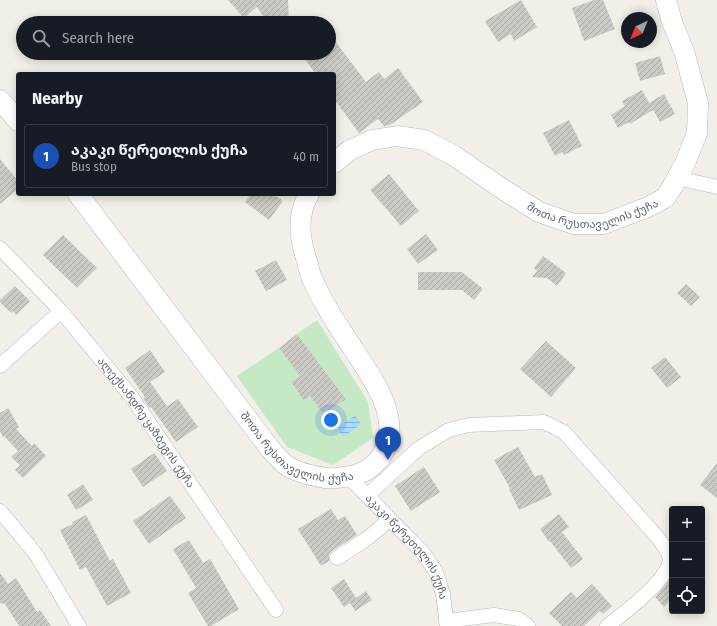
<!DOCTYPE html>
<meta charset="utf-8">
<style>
body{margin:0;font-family:"Fira Sans Condensed","Noto Sans Georgian",sans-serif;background:#20242c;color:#f1f3f6}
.controls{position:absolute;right:12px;bottom:12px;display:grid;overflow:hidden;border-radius:4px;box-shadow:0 2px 10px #0003}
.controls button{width:36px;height:36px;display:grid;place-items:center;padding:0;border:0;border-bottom:1px solid #363941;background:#171b24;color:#f1f3f6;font:20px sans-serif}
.compass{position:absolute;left:621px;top:12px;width:36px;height:36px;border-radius:50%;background:#171b24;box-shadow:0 2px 10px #0003;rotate:223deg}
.you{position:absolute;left:331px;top:420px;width:14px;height:14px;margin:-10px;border:3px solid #fff;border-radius:50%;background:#1a73e8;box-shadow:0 0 0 6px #1a73e833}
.badge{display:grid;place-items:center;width:26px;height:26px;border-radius:50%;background:#8c9099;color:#fff;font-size:13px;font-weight:700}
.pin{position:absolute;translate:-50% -33px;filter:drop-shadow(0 1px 2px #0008)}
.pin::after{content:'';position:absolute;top:21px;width:14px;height:12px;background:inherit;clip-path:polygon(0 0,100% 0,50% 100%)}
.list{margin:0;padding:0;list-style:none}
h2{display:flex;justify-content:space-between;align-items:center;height:52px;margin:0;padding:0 16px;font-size:17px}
h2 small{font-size:13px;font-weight:400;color:#9ea1a6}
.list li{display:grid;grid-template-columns:26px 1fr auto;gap:12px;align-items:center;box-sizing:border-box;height:64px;margin:0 8px 8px;padding:0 8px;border:1px solid #363941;border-radius:4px}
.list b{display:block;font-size:15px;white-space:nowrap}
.list p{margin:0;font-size:13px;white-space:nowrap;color:#9ea1a6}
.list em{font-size:13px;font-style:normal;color:#9ea1a6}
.icon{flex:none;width:22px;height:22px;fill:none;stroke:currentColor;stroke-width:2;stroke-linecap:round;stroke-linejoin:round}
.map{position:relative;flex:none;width:717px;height:626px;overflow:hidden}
.search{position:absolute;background:#171b24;box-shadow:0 2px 10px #0003;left:16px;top:16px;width:320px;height:44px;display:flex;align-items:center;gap:10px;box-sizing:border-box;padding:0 14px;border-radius:22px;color:#9ea1a6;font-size:15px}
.panel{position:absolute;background:#171b24;box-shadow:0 2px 10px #0003;left:16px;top:72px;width:320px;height:124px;border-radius:4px}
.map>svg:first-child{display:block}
</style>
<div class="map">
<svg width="717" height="626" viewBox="0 0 717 626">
<defs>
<pattern id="water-rules" width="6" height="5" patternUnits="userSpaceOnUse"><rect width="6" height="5" fill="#aadaff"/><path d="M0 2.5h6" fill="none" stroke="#8eb4d2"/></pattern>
<pattern id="building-hatch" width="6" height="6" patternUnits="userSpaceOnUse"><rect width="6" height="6" fill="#cccac5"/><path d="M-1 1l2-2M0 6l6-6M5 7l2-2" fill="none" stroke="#a9a8a4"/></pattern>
</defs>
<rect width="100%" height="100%" fill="#f1efe8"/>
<path fill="#c5e8c5" d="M317 320 368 402 373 438 333 465 287 447 237 376 279 348 300 376 291 383 304 401 310 396 325 415 346 399 297 334Z"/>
<path fill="url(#water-rules)" d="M355 415 361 424 343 437 337 428Z"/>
<path fill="url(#building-hatch)" d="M228 0H288L289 23H268L257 7 244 18Z
M521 0 537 27 514 41 511 34 498 42 485 21Z
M594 0H603L615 29 584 41 572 8Z
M329 33 366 82 379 72 384 79 398 68 423 102 390 125 384 126 378 119 359 133 334 99V74H316L304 58 310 53H329Z
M660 56 665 74 640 81 635 63Z
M642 90 653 110 630 124 629 122 618 128 611 115 625 106 622 101Z
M664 94 675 114 660 122 649 103Z
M569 120 582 146 564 155 562 152 555 156 543 133Z
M0 159 18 181V189L0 204Z
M389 174 419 211 401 226 370 190Z
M251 194H273L283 201 269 220 245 202Z
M426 234 438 250 418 264 407 249Z
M63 235 97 268 77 288 43 255Z
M543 256 566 273 557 286 547 278 532 277 537 271 534 268Z
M276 260 287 280 266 291 255 271Z
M418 272H462L483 289 474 300 462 290H418Z
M686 284 700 297 691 306 677 293Z
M15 286 30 301 16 315 13 311 11 313 0 302V300Z
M297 334 346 399 324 415 310 396 304 401 291 382 300 376 279 348Z
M546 341 576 368 551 397 520 369Z
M150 350 165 372 150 382 167 406 178 399 198 427 176 442 151 407 149 408 143 398 145 397 125 368Z
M665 357 681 377 667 388 651 368Z
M8 408 19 427 16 429 32 446 34 443 46 456 23 478 15 470 20 465 11 457 18 451 4 436 3 437 0 431V413Z
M518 447 535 477 542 474 552 495 519 510 509 489 510 488 494 460Z
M154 453 167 471 143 487 131 469Z
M717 463V498L700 485Z
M424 467 440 492 411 511 395 486Z
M83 484 93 500 76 510 67 495Z
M170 496 186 518 149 544 133 521Z
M331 509 338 520 345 516 357 535 332 551 329 554V561L321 566 298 529Z
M559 514 569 527 562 532 583 559 571 568 550 541 549 542 540 529Z
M86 515 110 561 113 559 131 593 107 606 86 567 80 570 60 530 73 524 72 522Z
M189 540 203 563 210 559 239 609 211 626H208L188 593 196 588 173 549Z
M0 573 8 584 16 578 37 612 40 610 51 626H19L5 604 0 603Z
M672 577V598L664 607 655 597Z
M344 579 356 598 366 591 372 600 355 611 350 603 344 607 331 588Z
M592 584 612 606 603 614 600 611 584 626H562L549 613 571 592 577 598Z"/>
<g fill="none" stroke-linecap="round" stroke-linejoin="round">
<defs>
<g id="minor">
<path d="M677 178 717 187"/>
<path id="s1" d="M0 248 61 311 131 396 276 610"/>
<path d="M0 366 61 311"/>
<path id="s2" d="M349 477 424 554 436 572 443 594 447 626"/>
<path d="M368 495 419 448 449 430 469 425 544 422 564 432 659 539C662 544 669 552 670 558 670 579 623 614 607 626"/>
<path d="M0 511 35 553 79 626"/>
<path d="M337 558 365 540 379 529 389 518"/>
<path d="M446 621 494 615 519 619 528 626"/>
</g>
<g id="secondary">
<path d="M0 100 18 121"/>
<path id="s3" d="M334 163 350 150 372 140 397 136 424 140 453 155 504 190 539 212 574 224H604L648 207 665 198 674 184 686 161 697 133 698 103 684 51 672 22 666 0"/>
<path id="s4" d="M78 194 271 450C276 455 281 461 286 465 297 473 313 476 326 478 333 479 338 478 344 477 383 473 397 439 385 405 378 385 365 367 354 350 338 326 322 302 311 276 309 270 308 264 306 258 301 242 298 224 303 208 304 203 307 198 309 194"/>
</g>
</defs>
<use href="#minor" stroke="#b5b8bc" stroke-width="15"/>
<use href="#secondary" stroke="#b6babf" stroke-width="21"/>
<use href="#minor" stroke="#fff" stroke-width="14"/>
<use href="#secondary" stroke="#fff" stroke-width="20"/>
</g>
<g text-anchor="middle" stroke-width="4" stroke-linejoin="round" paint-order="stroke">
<g font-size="11" fill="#5f6368" stroke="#fff">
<text dy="4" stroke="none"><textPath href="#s3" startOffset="289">შოთა რუსთაველის ქუჩა</textPath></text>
<text dy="4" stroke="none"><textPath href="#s1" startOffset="228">ალექსანდრე ყაზბეგის ქუჩა</textPath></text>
<text dy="4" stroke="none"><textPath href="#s4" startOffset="343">შოთა რუსთაველის ქუჩა</textPath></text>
<text dy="4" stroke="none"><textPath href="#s2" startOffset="92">აკაკი წერეთელის ქუჩა</textPath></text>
</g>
</g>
</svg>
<div class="controls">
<button>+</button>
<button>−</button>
<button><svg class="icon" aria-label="locate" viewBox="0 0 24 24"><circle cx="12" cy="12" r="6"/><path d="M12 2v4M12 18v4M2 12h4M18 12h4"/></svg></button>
</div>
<svg class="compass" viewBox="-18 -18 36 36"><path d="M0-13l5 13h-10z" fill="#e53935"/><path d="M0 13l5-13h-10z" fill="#9ea1a6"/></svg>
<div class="you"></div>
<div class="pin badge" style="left:388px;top:460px;background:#1a4fb4">1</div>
<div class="search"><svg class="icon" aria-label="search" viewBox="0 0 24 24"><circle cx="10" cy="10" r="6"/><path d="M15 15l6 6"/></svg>Search here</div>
<section class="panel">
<h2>Nearby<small></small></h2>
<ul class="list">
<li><span class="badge" style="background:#1a4fb4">1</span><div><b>აკაკი წერეთლის ქუჩა</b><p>Bus stop</p></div><em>40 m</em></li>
</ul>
</section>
</div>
